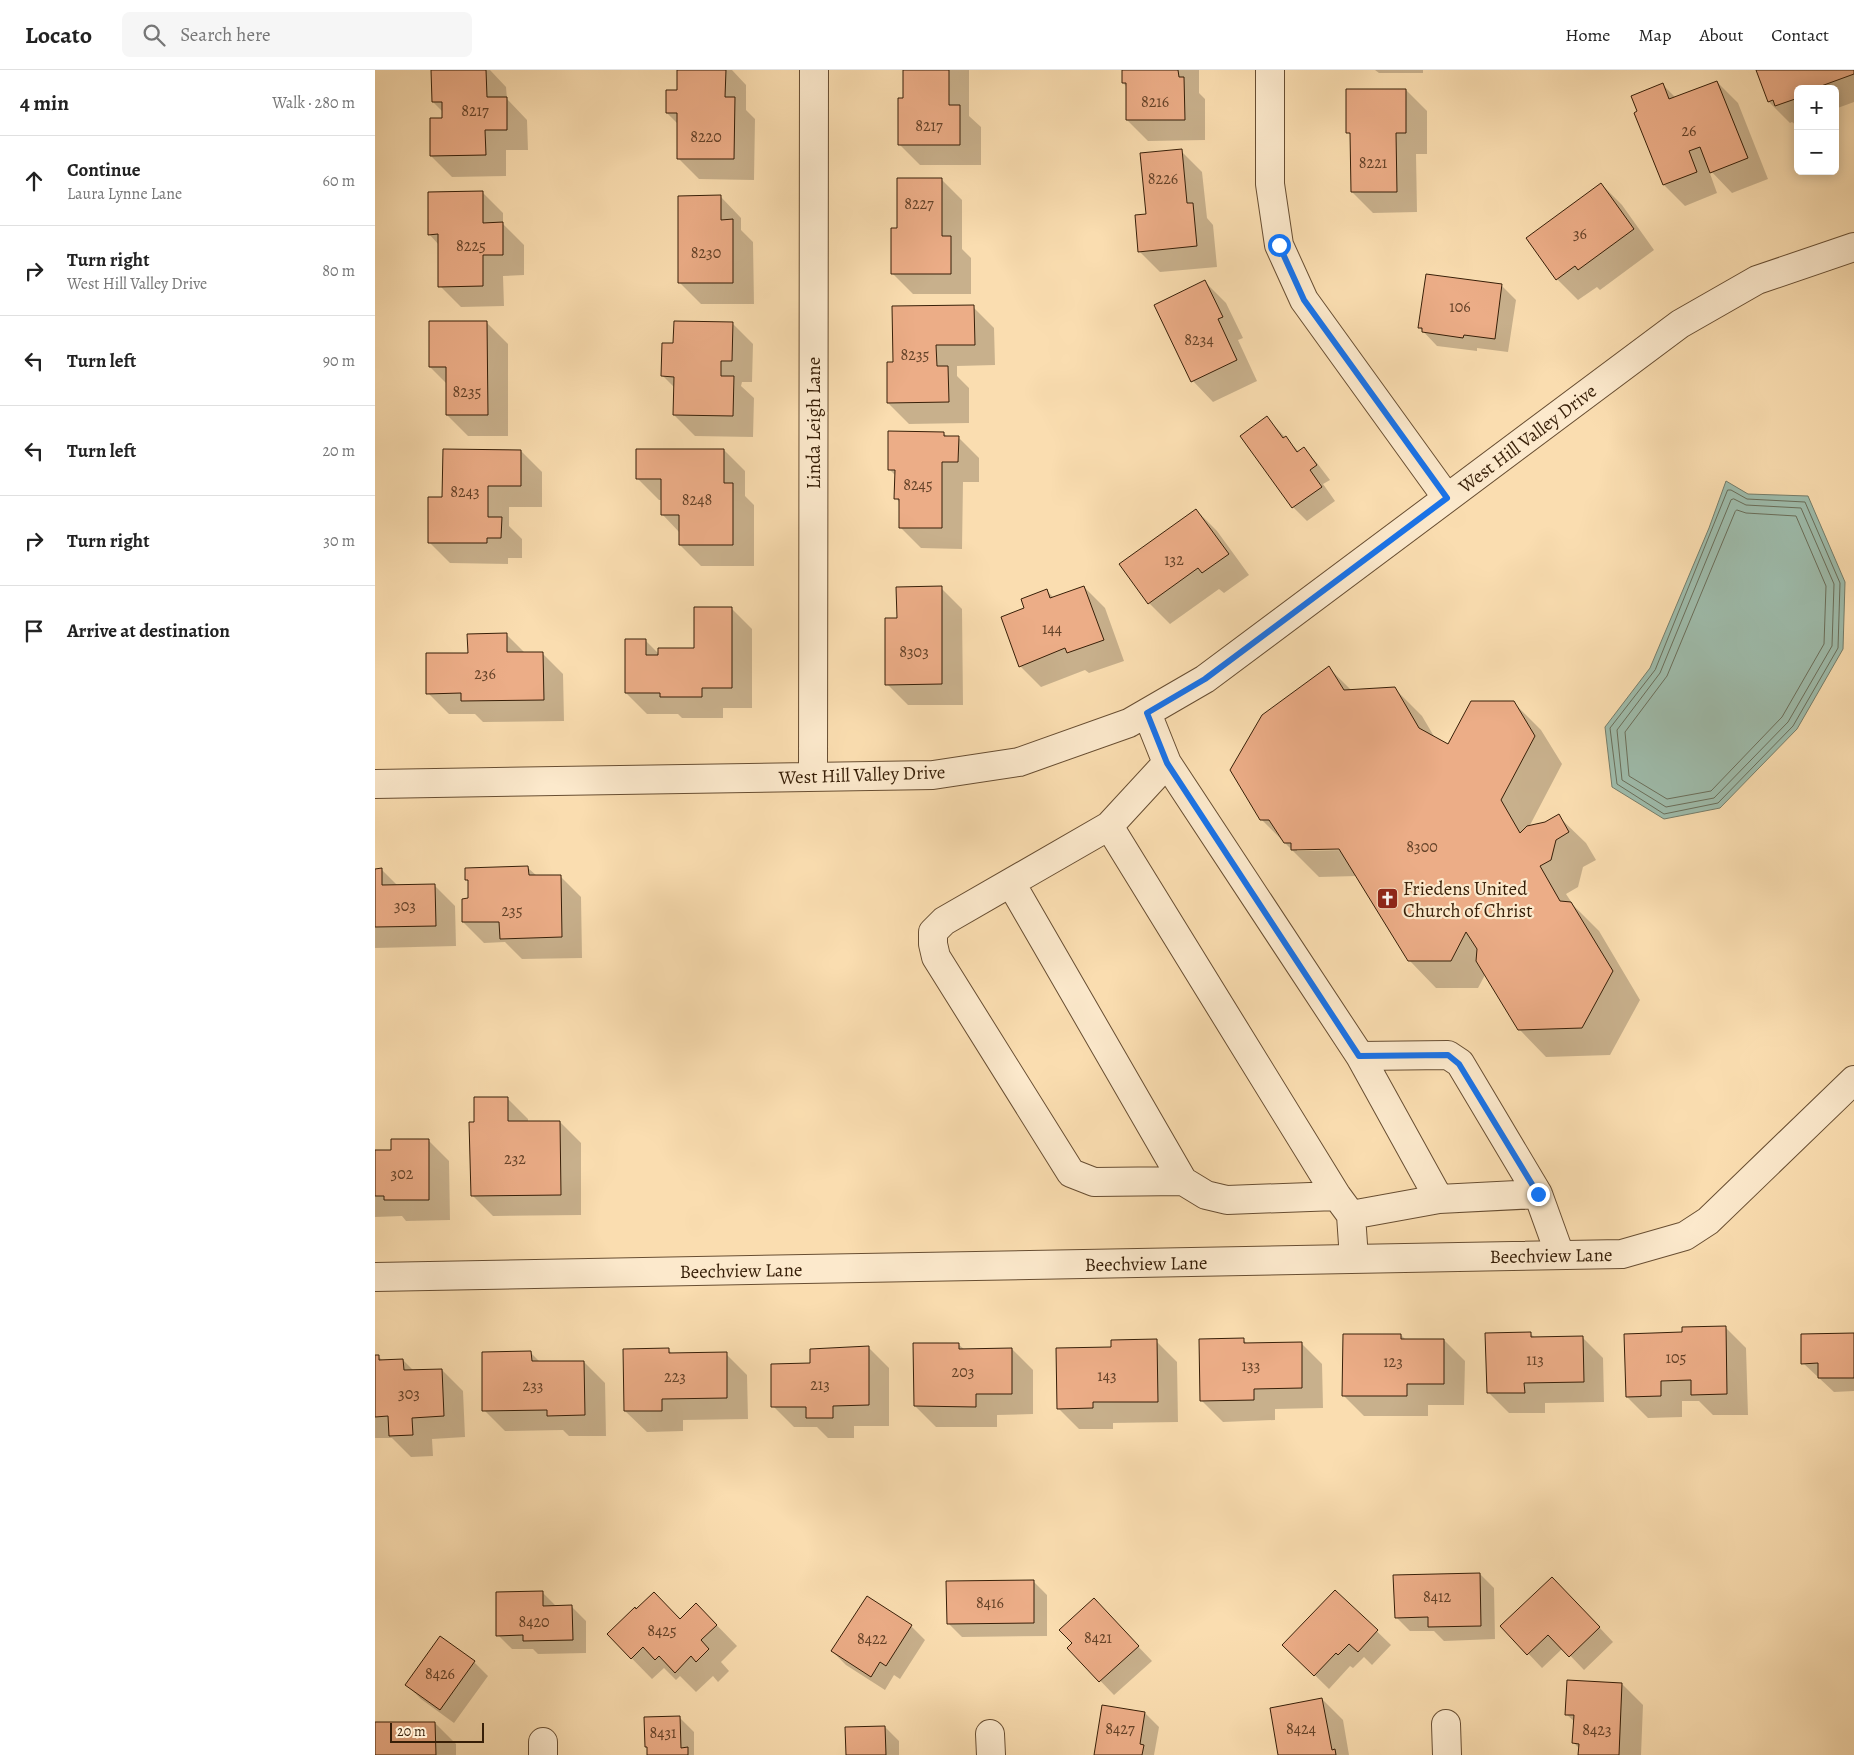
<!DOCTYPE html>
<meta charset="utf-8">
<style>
body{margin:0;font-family:Alegreya,serif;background:#f6f6f6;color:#222}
.controls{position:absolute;right:15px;top:15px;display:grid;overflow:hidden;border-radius:8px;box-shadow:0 2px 12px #0003}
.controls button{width:45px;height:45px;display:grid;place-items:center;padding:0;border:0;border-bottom:1px solid #e0e0e0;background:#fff;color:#222;font:25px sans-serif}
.scale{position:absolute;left:15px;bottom:12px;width:94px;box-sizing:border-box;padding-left:5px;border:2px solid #371f08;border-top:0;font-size:14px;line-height:18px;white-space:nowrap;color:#371f08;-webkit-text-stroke:4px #fce9cc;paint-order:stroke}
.stop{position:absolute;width:15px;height:15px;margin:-11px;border:4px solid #1a73e8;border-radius:50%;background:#fff}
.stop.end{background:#1a73e8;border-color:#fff;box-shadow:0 1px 5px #0008}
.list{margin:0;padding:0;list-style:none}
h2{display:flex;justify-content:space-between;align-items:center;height:65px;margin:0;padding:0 20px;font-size:21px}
h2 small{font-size:16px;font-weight:400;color:#767676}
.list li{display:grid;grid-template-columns:32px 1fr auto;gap:15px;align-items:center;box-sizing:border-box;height:90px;padding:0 20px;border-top:1px solid #e0e0e0}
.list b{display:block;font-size:19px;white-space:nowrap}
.list p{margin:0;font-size:16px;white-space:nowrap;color:#767676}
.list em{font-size:16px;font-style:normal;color:#767676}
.icon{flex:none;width:28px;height:28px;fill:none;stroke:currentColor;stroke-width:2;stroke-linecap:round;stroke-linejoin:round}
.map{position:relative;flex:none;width:1479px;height:1685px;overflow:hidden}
header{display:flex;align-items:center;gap:30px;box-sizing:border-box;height:70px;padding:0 25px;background:#fff;border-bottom:1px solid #e0e0e0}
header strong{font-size:24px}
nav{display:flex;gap:28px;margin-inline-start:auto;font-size:18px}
.search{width:350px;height:45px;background:#f6f6f6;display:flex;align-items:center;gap:12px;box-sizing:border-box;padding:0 18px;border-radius:8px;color:#767676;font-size:19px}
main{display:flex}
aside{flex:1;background:#fff}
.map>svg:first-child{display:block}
</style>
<header>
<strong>Locato</strong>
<div class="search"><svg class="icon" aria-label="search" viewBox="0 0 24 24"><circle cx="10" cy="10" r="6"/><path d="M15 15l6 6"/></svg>Search here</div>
<nav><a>Home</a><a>Map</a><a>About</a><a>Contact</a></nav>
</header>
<main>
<aside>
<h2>4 min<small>Walk · 280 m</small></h2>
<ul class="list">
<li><svg class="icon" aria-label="ahead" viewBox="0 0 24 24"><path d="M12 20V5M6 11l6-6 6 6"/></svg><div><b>Continue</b><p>Laura Lynne Lane</p></div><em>60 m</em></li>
<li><svg class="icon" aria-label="right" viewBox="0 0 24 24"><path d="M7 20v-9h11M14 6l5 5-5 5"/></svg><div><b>Turn right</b><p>West Hill Valley Drive</p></div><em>80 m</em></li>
<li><svg class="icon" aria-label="left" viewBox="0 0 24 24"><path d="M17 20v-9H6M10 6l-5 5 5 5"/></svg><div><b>Turn left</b></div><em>90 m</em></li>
<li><svg class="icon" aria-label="left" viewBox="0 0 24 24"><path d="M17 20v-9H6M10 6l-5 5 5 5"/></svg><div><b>Turn left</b></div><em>20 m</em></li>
<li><svg class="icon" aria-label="right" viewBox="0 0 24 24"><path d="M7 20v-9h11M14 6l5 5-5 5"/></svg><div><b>Turn right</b></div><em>30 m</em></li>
<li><svg class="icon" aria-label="arrive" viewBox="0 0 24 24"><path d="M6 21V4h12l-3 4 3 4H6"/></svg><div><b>Arrive at destination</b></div></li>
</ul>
</aside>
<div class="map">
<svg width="1479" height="1685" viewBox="0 0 1479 1685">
<rect width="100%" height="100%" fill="#faddb0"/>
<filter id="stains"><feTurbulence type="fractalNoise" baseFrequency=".004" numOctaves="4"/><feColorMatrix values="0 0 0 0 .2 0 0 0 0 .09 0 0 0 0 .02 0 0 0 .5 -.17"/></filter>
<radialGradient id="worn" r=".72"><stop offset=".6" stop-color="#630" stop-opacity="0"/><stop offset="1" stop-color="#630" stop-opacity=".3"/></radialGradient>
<path fill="#9ebcac" stroke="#757d6a" d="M1351 411 1373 424 1433 426 1470 512 1468 579 1422 659 1345 738 1289 749 1237 717 1230 657 1275 598 1334 458Z"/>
<path fill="#0003" fill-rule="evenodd" d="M57 0H115L131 17 132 29 152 50 153 80H131V106L77 107 56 86 69 43 58 32Z
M304 0H357L371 15V40L380 49 379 110 324 109 303 88V54L292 43 303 21Z
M529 0H594V46L606 57V95H545L524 74 529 30Z
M748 0H824V23L830 29V70L773 71 752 50V17L748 13Z
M1000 0H1048V3H1004Z
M1382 0H1479V32L1460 39V19H1423L1422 56 1417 52 1415 53 1394 32Z
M1342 12 1363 33 1393 109 1357 123 1333 98 1342 123 1310 136 1289 115 1288 15 1301 28Z
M1031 20 1052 41V84H1041L1042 142 998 143 977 122V66L973 62Z
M806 81 827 102 832 148 838 155 842 197 785 202 764 181 772 145Z
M566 109 587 130V179L596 188V224H538L517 203 523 159Z
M1226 114 1247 135 1279 180 1225 220 1222 217 1203 230 1182 209 1152 168Z
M107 122 128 143V154L149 175V205L128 206 129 236 86 237 65 216 64 175 54 164Z
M346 127 366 148V160L378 172 379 234H326L305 213Z
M830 212 851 233 868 268 863 270 882 311 838 332 818 311Z
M1127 216 1141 230 1133 282 1102 278V281L1062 276 1044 257Z
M598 237 619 258 620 295 582 296V306L594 318V353L534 354 513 333 519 293Z
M112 253 133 274V366H93L72 345V314L55 297Z
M357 253 378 274 377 312H367L366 316 379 328 378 367 320 366 299 345 300 318 288 306 300 275Z
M892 348 924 382 928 379 942 393 955 410 948 414 960 431 932 451 918 437Z
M568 363 573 367H583L604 388V412H588L587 479 546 478 525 457V433L521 428V406L514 399Z
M349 380 370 401V426L379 435V496H326L305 475V463L287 444V430H284L263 409Z
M146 381 167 402V437H134V456L147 469V488H133V494L75 493 54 472 69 429Z
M821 440 842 461 874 505 849 523 844 519 795 554 774 533 746 495Z
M709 517 730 538 749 591 714 603 710 600 666 617 645 596 650 539 671 520 679 528Z
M566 518 587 539 588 635H533L512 614 523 549Z
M356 538 377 559V638H348V648H307L303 644H272L251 623 270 570 284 584 321 580Z
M131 564 150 583H167L188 604 189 651 108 652 100 644H74L53 623 94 584Z
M953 597 977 621 1019 618 1047 646 1060 668 1073 676 1138 632 1166 660 1187 694 1154 757 1170 753 1183 746 1211 773 1221 790 1208 797 1203 817 1191 824 1199 836 1224 861 1265 930 1235 985 1171 987 1144 959 1110 905 1103 918H1061L1034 890 982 806 944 807 886 749ZM922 778H971V780L922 781Z
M153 798 162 806H185L206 827 207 888 147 889 130 872 109 873 88 852 95 829 94 812 92 810Z
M0 800H7L23 816 59 815 80 836 81 876 0 878Z
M132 1028 153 1049V1052H185L206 1073V1145L118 1146 97 1125 100 1053Z
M53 1070 74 1091 75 1150 31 1151 27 1146 0 1147V1082L18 1081Z
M1350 1257 1371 1278 1373 1345H1338L1324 1331H1307V1347L1273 1348 1252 1327 1308 1263Z
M1155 1263 1160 1268 1207 1267 1228 1288 1229 1332 1170 1333V1343H1134L1113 1322Z
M1479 1264V1321L1459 1322 1428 1293Z
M1026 1265 1031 1270H1069L1090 1291 1089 1335H1053V1346H989L968 1325Z
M868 1270 873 1274 926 1273 947 1294 948 1338 900 1339V1350L848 1352 827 1331Z
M781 1271 802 1292 803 1352 738 1353V1359H704L683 1338 737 1278Z
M583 1274 590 1280 637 1279 658 1300V1344L622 1345V1357H561L540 1336Z
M493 1277 514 1298V1356H479V1368H453L442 1357H419L398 1336 436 1295Z
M293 1279 298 1285 351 1284 372 1305 373 1349 308 1350V1361L272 1362 250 1341Z
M156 1283 165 1292H209L230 1313 231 1366H194L188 1360 130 1361 109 1340Z
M0 1286H3L8 1291 28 1290 39 1301 67 1300 88 1321 90 1367 57 1369 58 1386 36 1387 17 1368H0Z
M1105 1504 1119 1518 1120 1569 1069 1571 1059 1561H1035L1021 1547Z
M658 1511 672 1525V1566L587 1567 573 1553Z
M960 1521 1016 1575 997 1595 989 1587 978 1598 975 1596 954 1619 909 1575Z
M167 1522 182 1537H197L211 1551V1583L163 1584 158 1579H137L123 1565Z
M1191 1522 1238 1572 1209 1600 1188 1578 1167 1598 1127 1556Z
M321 1534 362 1576 346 1592 354 1601 343 1612 338 1606 321 1622 305 1606 301 1610 289 1598 277 1609 233 1564 262 1540 305 1550Z
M732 1544 777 1591 739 1625 694 1578Z
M536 1556 550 1570 525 1609 519 1605 510 1620 471 1595 457 1581Z
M99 1592 113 1606 79 1653 46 1629 32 1615Z
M1247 1614 1268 1635 1266 1685H1205V1679L1199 1673 1200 1652 1191 1644Z
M947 1629 968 1650 974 1685H904Z
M770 1643 784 1657 779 1685H721Z
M305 1648 319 1662V1685H274Z
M60 1653 81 1674V1685H0V1654Z
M510 1657 524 1671V1685H472Z"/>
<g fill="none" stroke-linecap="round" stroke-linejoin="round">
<path stroke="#6a6e5a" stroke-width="1" d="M1353 420H1356L1372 429 1430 432 1465 513 1463 578 1418 656 1343 733 1289 744 1242 714 1235 658 1280 600Z
M1359 429 1371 435 1426 438 1459 514 1457 576 1413 652 1339 728 1291 737 1247 710 1242 660 1285 603 1356 430Z
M1362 440 1371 443 1421 446 1451 516 1449 574 1407 647 1336 721 1292 729 1254 706 1250 662 1292 606 1360 442Z"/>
</g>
<path fill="#ecad87" stroke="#371f08" d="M56 0H111L112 27H132V60H110L111 85 55 86V48H67V32H57Z
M302 0H351L350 27H360L359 89H302V43H291V20H302Z
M528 0H574V35H585V75H523V28H528Z
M747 0H803L804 7H809L810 50H751V13H747Z
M1381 0H1479V4L1438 19H1423V28L1400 36 1398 30 1393 32Z
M1342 11 1373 88 1335 103 1325 77 1314 81 1322 102 1288 115 1259 43 1262 41 1256 26 1288 13 1294 29Z
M971 19H1031V63H1021L1022 122H976L975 63H971Z
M807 79 812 133H818L822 176 763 182 760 145 771 144 765 83Z
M522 108H567V166H576V204H516V158H522Z
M1226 113 1259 159 1203 200 1200 196 1181 210 1151 168Z
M108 121V153L128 152V185H108V216L63 217V164L53 165V122Z
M346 125V150L358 149V213H303V126Z
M1051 204 1127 214 1120 269 1089 265 1088 268 1047 262V258H1043Z
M830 210 848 247 843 249 862 290 816 312 779 235Z
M599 235 600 275H561L562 296H573L574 332 512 333V292H518L517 236Z
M54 251H112L113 345H71V297H54Z
M299 251 358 252 357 291H346V306H359L358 346 298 345 299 307 286 306 287 273H298Z
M892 346 908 368 911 366 922 382 929 377 942 395 935 400 947 417 917 438 865 366Z
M513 361 569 362V366H584L583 392H567V458H524V429H519L520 400H513Z
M68 379 146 380V416H113V447H127L126 468H112V473H53V427H67Z
M261 379H349V413H358V475H304V445H286V409H261Z
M821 439 854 484 827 503 823 498 773 534 744 494Z
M567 516V614L510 615V548H522L521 517Z
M709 516 729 570 692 583 690 578 644 597 626 547 649 538 646 529 672 519 675 528Z
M319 537H357V618H327V627H285V623H250V569H271V585H283V578H319Z
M132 563V582H168L169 630 86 631V623L51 624V583H93L92 564Z
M954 596 969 620 1020 617 1044 658 1073 674 1096 631H1139L1160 666 1126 730 1145 763 1152 756 1170 752 1184 744 1194 762 1181 770 1176 790 1165 796 1185 831 1196 832 1238 901 1207 958 1143 960 1101 891 1102 879 1091 862 1076 891H1033L964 779 916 780V773H909L894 750H885L855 700 887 645Z
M153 796 154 805H186L187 867 125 869 124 852H87V829L93 828V810H90V798Z
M7 798V815L60 814 61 856 0 857V799Z
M99 1027H133V1051H185L186 1125 96 1126 94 1052H99Z
M16 1069H54V1130H9V1126H0V1080H16Z
M1351 1256 1352 1324 1316 1325V1310L1286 1311V1326L1251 1327 1249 1264 1307 1262V1257Z
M1156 1262V1267L1208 1266 1209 1312 1149 1313 1150 1323H1112L1110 1263Z
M1479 1263V1308H1443V1293L1426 1294V1264Z
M968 1264H1026V1269H1069V1314H1032V1326H967Z
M869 1268V1273L927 1272V1318L879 1319V1330L825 1331 824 1269Z
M782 1269 783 1332H718V1338L682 1339 681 1278 736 1277V1270Z
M538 1273H584V1279L637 1278V1324H601V1337L539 1336Z
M494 1276V1335L458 1336V1348H431V1337H396V1294L435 1293V1279Z
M294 1278V1283L352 1282V1328L287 1329V1341H249L248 1279Z
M156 1281 157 1291H209L210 1345 172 1346V1340L107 1341V1282Z
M0 1285H4V1290L28 1289 29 1300 67 1299 69 1346 37 1348 38 1365 14 1366 13 1346 0 1347Z
M1105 1503 1106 1556 1053 1557V1547L1020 1548 1018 1505Z
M1177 1507 1225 1557 1194 1587 1173 1565 1152 1585 1125 1556Z
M659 1510V1553L572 1554 571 1511Z
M960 1520 1003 1560 983 1582 974 1574 963 1585 961 1583 939 1606 907 1575Z
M168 1521V1536L197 1535 198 1570 148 1571V1565L121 1566V1522Z
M279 1522 305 1549 321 1533 342 1555 326 1570 334 1579 321 1592 316 1586 300 1603 284 1586 280 1590 268 1577 256 1589 232 1564 260 1537 261 1539Z
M492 1526 537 1555 511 1596 505 1592 496 1607 456 1581Z
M719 1528 764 1576 724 1612 692 1578 697 1573 684 1560Z
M65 1566 100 1591 65 1640 30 1615Z
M1192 1610 1247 1613 1244 1685H1203L1204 1674 1197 1673 1199 1645H1190Z
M947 1628 957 1680 960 1679 961 1685H903L895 1638Z
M727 1635 770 1642 765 1674 769 1675 767 1685H719Z
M305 1646 306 1678 313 1677V1685H272V1677H270L269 1647Z
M0 1652H60L61 1685H0Z
M510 1656 511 1685H471L470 1657Z"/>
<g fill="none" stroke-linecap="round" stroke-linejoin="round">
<defs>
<path id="minor" d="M895 0V114L904 175 929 230 1072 428
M772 643 792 693 985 986 1064 1129 1163 1124 1185 1185
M792 693 734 756 569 851 558 862V874L561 887 696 1103 719 1112 808 1111 831 1125 852 1130 962 1126
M438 706 439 0
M0 714 558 705 644 692 754 653 830 609 1305 254 1382 210 1479 177
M734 756 962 1126 976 1145
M636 813 808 1111
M985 986 1073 985 1085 993 1163 1124
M979 1189 976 1145 1064 1129
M0 1207 1247 1184 1310 1166 1333 1151 1479 1010
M1071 1654 1072 1685
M615 1664 616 1685
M168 1672V1685"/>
</defs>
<use href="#minor" stroke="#684e32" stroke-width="30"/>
<use href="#minor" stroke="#fce9cc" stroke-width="28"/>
</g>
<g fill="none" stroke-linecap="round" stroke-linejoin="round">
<path stroke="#1a73e8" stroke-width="6" d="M904 175 929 230 1072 428 830 609 772 643 792 693 984 986 1073 985 1084 994 1163 1124"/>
</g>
<defs>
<symbol id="church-square" viewBox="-11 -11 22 22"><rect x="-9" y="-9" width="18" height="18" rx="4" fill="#8f2418" stroke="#fce9cc"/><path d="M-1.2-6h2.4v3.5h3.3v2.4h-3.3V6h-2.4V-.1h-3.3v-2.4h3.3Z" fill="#fff"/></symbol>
</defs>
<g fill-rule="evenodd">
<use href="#church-square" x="1000" y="816" width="25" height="25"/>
</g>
<g text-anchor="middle" stroke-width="4.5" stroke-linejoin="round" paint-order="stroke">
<g font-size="16" fill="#644228">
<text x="780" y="37">8216</text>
<text x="100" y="46">8217</text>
<text x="554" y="61">8217</text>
<text x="1314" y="66">26</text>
<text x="331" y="72">8220</text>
<text x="998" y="98">8221</text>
<text x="788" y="114">8226</text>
<text x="544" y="139">8227</text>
<text x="1205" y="169">36</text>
<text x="96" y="181">8225</text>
<text x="331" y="188">8230</text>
<text x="1085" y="242">106</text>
<text x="824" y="275">8234</text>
<text x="540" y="290">8235</text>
<text x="92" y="327">8235</text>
<text x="543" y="420">8245</text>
<text x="90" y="427">8243</text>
<text x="322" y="435">8248</text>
<text x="799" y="495">132</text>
<text x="677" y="564">144</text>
<text x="539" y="587">8303</text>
<text x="110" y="609">236</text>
<text x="1047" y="782">8300</text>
<text x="30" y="841">303</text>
<text x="137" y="846">235</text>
<text x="140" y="1094">232</text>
<text x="27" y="1109">302</text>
<text x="1301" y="1293">105</text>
<text x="1160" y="1295">113</text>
<text x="1018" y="1297">123</text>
<text x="876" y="1301">133</text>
<text x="588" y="1307">203</text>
<text x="732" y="1311">143</text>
<text x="300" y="1312">223</text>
<text x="445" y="1320">213</text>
<text x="158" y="1321">233</text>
<text x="34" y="1329">303</text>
<text x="1062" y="1532">8412</text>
<text x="615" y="1538">8416</text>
<text x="159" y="1557">8420</text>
<text x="287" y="1566">8425</text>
<text x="723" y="1573">8421</text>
<text x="497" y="1574">8422</text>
<text x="65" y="1609">8426</text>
<text x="745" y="1664">8427</text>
<text x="926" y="1664">8424</text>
<text x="1222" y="1665">8423</text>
<text x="288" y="1668">8431</text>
</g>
<g font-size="19" fill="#371f08" stroke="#fce9cc">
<text transform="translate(438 353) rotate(-90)" y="7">Linda Leigh Lane</text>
<text transform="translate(1152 368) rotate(-37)" y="7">West Hill Valley Drive</text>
<text transform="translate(487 704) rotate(-2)" y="7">West Hill Valley Drive</text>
<text transform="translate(1176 1185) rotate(-1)" y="7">Beechview Lane</text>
<text transform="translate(771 1193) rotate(-1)" y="7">Beechview Lane</text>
<text transform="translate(366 1200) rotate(-1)" y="7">Beechview Lane</text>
</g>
<g font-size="19" fill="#371f08" stroke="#fce9cc" text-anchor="start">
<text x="1028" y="825">Friedens United<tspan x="1028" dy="22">Church of Christ</tspan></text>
</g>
</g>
<rect width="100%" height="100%" filter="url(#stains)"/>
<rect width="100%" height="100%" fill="url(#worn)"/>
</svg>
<div class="controls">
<button>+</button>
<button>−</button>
</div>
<div class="scale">20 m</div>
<div class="stop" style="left:904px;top:175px"></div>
<div class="stop end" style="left:1163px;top:1124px"></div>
</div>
</main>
